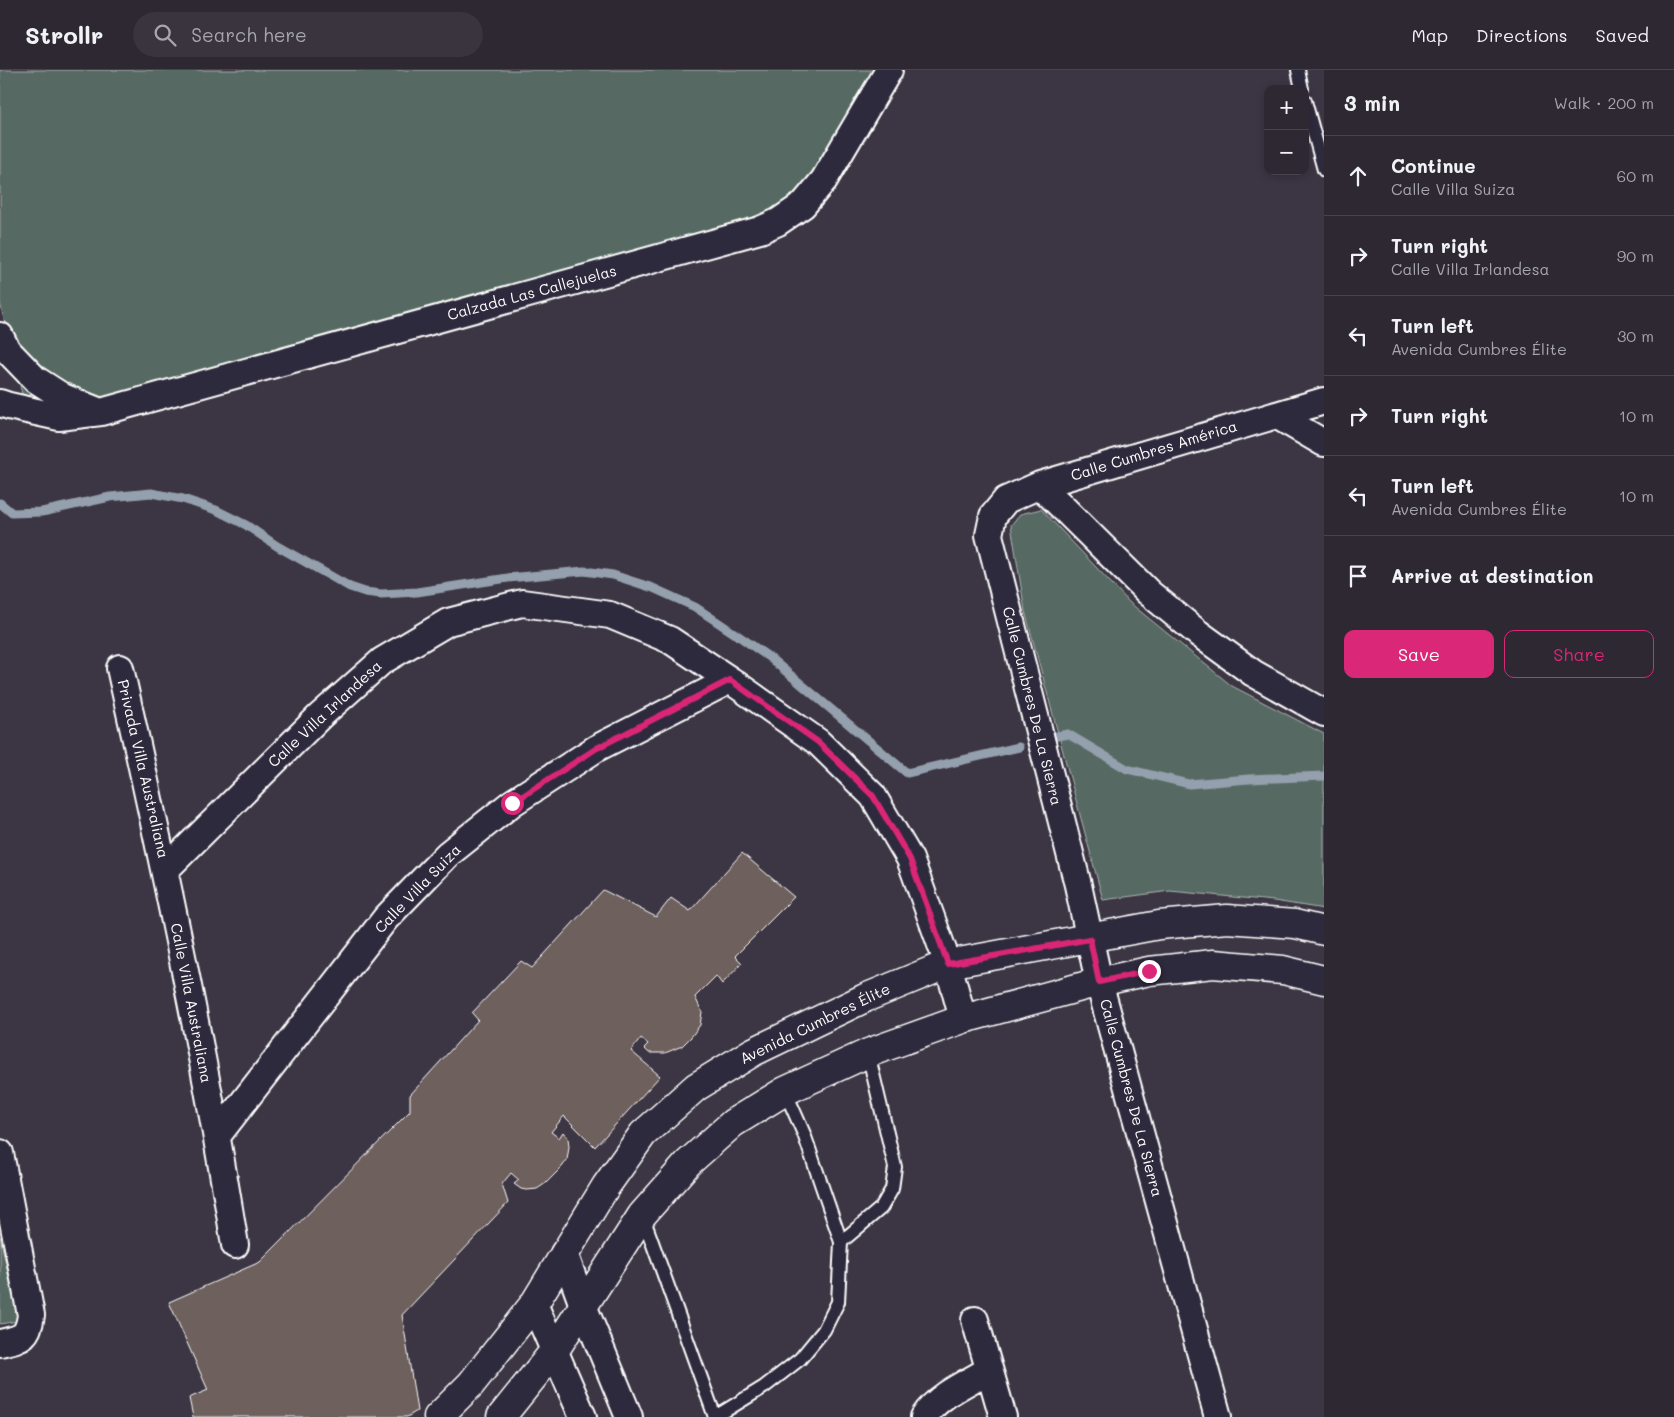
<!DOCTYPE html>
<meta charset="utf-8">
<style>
body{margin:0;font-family:Mali,sans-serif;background:#39343e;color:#f1f3f6}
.controls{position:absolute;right:15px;top:15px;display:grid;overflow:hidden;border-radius:10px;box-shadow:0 2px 8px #0003}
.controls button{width:45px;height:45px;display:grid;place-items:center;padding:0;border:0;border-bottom:1px solid #48444d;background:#2d2832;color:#f1f3f6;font:25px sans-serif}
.stop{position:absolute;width:15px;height:15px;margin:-11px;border:4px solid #db2777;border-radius:50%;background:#fff}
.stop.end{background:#db2777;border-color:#fff;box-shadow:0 1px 5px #0008}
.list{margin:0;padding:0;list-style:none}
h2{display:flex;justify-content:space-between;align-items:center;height:65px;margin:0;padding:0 20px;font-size:21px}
h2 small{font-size:16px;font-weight:400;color:#a7a6ac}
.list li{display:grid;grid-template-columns:32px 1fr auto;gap:15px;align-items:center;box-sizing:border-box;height:80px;padding:0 20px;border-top:1px solid #48444d}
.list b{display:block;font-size:19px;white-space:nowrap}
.list p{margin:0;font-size:16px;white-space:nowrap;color:#a7a6ac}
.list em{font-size:16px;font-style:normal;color:#a7a6ac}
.actions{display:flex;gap:10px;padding:15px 20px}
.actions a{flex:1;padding:11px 0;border:1px solid #db2777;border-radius:10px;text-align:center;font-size:18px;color:#db2777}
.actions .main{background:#db2777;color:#fff}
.icon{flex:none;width:28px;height:28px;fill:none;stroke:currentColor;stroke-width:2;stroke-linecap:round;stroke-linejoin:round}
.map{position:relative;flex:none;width:1324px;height:1347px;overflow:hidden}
header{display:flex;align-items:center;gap:30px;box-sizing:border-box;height:70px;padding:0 25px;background:#2d2832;border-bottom:1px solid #48444d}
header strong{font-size:24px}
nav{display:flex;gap:28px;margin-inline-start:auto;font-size:18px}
.search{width:350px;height:45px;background:#39343e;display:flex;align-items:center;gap:12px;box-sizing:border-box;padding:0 18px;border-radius:28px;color:#a7a6ac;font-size:19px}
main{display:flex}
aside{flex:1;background:#2d2832}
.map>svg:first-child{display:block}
</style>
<header>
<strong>Strollr</strong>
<div class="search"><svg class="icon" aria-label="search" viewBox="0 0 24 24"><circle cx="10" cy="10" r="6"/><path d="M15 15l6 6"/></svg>Search here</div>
<nav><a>Map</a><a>Directions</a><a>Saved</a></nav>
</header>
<main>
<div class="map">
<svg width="1324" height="1347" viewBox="0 0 1324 1347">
<rect width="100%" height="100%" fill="#3c3543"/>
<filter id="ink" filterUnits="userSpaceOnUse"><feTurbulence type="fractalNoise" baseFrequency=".02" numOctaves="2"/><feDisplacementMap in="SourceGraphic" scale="10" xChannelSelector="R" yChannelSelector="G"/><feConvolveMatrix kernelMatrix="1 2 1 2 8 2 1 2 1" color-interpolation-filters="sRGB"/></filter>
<g filter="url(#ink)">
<path fill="#576a63" stroke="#abb4b1" d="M0 0H886L822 98 763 155 95 341 23 328 0 233Z
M1041 439 1130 533 1232 616 1324 664V839L1274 831 1170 821 1103 830 1025 541 1011 455 1020 444Z
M0 1166 18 1251 0 1254Z"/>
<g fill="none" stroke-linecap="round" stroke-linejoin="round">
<path stroke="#94a0ad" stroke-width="9" d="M0 433 12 443 42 442 110 427 151 423 183 429 216 440 246 455 277 476 350 517 365 522 381 524 417 522 508 508 584 501 613 505 653 518 695 537 743 569 770 588 907 703 1019 677
M1052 667 1068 664 1127 699 1189 714 1249 709 1324 706"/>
</g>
<path fill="#6e605c" stroke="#fff" d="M742 783 794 827 735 886 742 893 722 914 716 906 695 927 702 942 700 955 691 967 682 976 665 983H649L644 978 648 974 641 968 631 981 660 1006 595 1077 564 1046 551 1062 559 1068 563 1062 568 1068 569 1077 567 1090 562 1097 546 1113 537 1119 527 1120 521 1119 514 1114 519 1110 511 1103 502 1114 508 1133 402 1245 417 1341 407 1347H193L189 1328 208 1320 169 1232 260 1192 410 1041V1025L478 950 472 943 521 891 532 898 603 820 656 847 671 828 690 841Z"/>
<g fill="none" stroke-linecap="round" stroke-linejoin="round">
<defs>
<path id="lane" d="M1298 0 1302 19
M1305 31 1324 100
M643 1147 715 1347
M841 1172 881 1138 892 1119 895 1097 868 983
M715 1347 764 1317 800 1289 824 1260 838 1232 841 1172 804 1064 785 1021"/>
<path id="street" d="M0 266 7 280 35 309 63 327 98 341
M0 333 9 336 59 347 101 342 760 160 778 152 803 135 824 110 889 0
M1276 345 1324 373
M1040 415 1148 522 1198 563 1253 603 1324 643
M120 598C163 790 204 982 235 1175
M165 800 320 646 382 591 448 552 522 533 610 545 670 570 730 610 818 672 873 726 910 789 948 894 963 949
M217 1066 386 848 448 784 512 733 597 678 730 610
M0 1083 31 1245C28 1268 21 1268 0 1273
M564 1183 584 1238 629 1347
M534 1234 583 1347
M975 1250 1003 1347
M924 1347C938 1325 967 1313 989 1300
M1218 1347 1099 912 1078 815 989 465 993 446 1006 430 1040 415 1324 331"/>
<path id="secondary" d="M438 1347 471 1314 534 1234 606 1116 643 1064 696 1017 753 982 865 928 948 894 1159 855 1227 849 1295 854 1324 861
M501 1347 555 1280 642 1145 688 1093 733 1053 785 1021 868 983 963 949 1099 912 1149 901 1213 894 1283 900 1324 910"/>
</defs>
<use href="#lane" stroke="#fff" stroke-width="16"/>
<use href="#street" stroke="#fff" stroke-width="30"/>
<use href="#secondary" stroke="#fff" stroke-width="31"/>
<use href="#lane" stroke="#2f2a3d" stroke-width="12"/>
<use href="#street" stroke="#2f2a3d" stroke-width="26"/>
<use href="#secondary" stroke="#2f2a3d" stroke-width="28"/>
</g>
</g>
<g fill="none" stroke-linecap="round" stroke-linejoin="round" filter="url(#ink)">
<path stroke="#db2777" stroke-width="6" d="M512 733 597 678 730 610 818 672 873 726 910 789 948 894 1090 869 1099 912 1149 901"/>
</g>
<g text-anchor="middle" stroke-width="5" stroke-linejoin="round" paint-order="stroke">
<g font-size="15" fill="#fff" stroke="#2f2a3d">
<text transform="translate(532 223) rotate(-15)" y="5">Calzada Las Callejuelas</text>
<text transform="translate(1154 381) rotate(-17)" y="5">Calle Cumbres América</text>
<text transform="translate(1032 636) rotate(76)" y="5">Calle Cumbres De La Sierra</text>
<text transform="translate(325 644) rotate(-43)" y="5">Calle Villa Irlandesa</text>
<text transform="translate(143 699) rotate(77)" y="5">Privada Villa Australiana</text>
<text transform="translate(418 819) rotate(-46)" y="5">Calle Villa Suiza</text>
<text transform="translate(191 933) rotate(79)" y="5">Calle Villa Australiana</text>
<text transform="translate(815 954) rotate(-26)" y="5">Avenida Cumbres Élite</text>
<text transform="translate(1131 1028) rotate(75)" y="5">Calle Cumbres De La Sierra</text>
</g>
</g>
</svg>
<div class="controls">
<button>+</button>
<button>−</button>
</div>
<div class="stop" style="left:512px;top:733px"></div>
<div class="stop end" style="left:1149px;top:901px"></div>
</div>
<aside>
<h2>3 min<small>Walk · 200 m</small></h2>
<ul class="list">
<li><svg class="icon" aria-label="ahead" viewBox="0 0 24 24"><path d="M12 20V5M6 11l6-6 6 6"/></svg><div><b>Continue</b><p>Calle Villa Suiza</p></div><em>60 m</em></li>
<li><svg class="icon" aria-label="right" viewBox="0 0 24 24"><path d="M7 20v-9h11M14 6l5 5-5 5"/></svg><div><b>Turn right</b><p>Calle Villa Irlandesa</p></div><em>90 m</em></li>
<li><svg class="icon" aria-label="left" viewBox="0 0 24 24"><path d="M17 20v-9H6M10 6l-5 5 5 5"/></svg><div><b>Turn left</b><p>Avenida Cumbres Élite</p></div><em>30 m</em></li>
<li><svg class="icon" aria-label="right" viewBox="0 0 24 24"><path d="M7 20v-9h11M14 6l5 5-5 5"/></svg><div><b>Turn right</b></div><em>10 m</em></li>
<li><svg class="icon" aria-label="left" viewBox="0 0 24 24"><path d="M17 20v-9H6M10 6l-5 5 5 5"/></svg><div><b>Turn left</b><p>Avenida Cumbres Élite</p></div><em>10 m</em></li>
<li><svg class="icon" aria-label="arrive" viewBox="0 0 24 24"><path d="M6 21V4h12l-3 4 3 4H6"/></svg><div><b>Arrive at destination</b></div></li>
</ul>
<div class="actions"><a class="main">Save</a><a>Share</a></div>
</aside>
</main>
